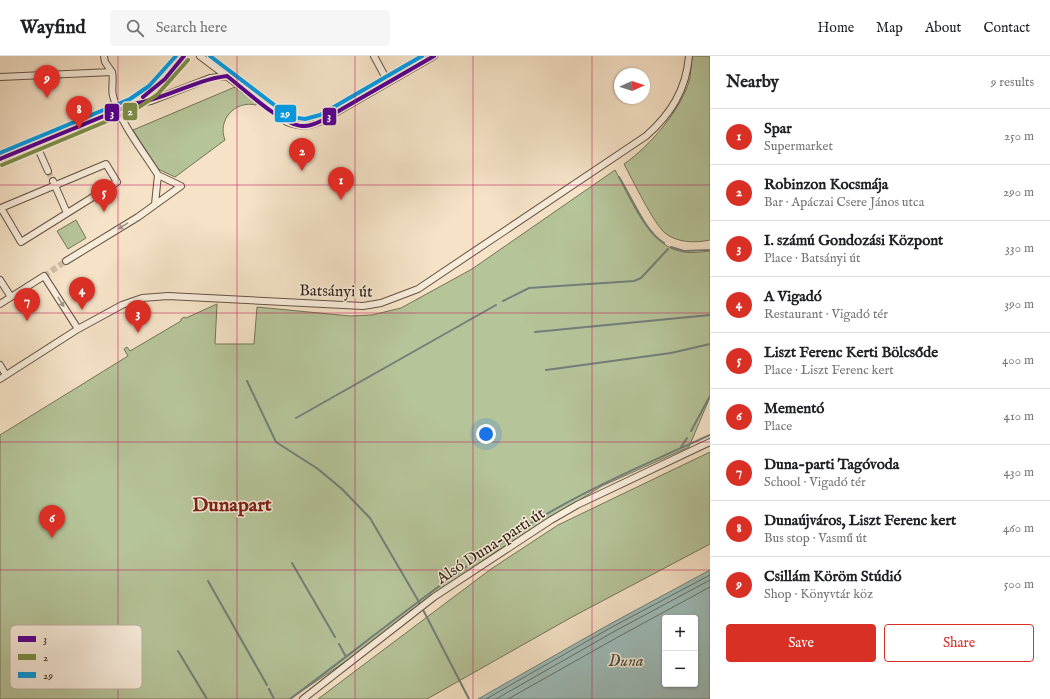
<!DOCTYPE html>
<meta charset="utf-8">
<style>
body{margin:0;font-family:"IM FELL English",serif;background:#f6f6f6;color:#202124}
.controls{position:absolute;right:12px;bottom:12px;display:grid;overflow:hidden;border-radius:4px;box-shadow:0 1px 3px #0004}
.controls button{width:36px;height:36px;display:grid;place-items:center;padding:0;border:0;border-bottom:1px solid #e0e0e0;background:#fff;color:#202124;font:20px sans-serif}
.compass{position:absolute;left:614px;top:12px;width:36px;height:36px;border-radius:50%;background:#fff;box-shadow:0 1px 3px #0004;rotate:87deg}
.you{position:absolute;left:486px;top:378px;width:14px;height:14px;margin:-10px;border:3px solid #fff;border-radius:50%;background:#1a73e8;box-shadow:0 0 0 6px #1a73e833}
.badge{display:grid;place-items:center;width:26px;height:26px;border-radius:50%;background:#d93025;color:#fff;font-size:13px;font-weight:700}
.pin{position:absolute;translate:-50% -33px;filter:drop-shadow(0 1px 2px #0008)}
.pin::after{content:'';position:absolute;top:21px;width:14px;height:12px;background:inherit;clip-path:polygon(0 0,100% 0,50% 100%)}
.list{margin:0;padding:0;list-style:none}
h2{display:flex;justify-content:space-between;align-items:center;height:52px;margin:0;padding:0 16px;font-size:17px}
h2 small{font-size:13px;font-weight:400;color:#757577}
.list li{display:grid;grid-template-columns:26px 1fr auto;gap:12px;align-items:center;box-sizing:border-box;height:56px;padding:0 16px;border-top:1px solid #e0e0e0}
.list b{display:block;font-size:15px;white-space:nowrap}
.list p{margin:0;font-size:13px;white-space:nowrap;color:#757577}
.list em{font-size:13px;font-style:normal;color:#757577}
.actions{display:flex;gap:8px;padding:12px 16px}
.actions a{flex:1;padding:9px 0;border:1px solid #d93025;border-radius:4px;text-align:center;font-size:14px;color:#d93025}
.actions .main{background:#d93025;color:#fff}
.icon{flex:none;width:22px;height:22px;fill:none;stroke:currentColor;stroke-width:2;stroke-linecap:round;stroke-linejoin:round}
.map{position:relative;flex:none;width:710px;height:643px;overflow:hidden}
header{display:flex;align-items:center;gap:24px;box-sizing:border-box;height:56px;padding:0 20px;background:#fff;border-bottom:1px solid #e0e0e0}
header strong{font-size:19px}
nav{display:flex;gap:22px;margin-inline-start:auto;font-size:14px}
.search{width:280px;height:36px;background:#f6f6f6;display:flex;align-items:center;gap:10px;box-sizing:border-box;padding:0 14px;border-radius:4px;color:#757577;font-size:15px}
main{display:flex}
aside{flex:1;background:#fff}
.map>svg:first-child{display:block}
</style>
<header>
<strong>Wayfind</strong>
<div class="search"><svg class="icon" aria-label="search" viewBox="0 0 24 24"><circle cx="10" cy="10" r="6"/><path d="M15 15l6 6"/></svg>Search here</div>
<nav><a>Home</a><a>Map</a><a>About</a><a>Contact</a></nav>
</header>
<main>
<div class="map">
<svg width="710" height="643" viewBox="0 0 710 643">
<rect width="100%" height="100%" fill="#f5e2c7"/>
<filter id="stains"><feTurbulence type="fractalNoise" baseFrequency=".005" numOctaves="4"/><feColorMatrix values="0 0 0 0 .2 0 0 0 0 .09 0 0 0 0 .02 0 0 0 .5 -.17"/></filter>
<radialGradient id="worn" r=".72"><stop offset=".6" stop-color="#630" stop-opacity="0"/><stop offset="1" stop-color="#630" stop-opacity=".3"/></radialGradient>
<path fill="#b6c49a" stroke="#747458" d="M692 0H710V184C696 187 677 187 665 177 654 168 632 123 624 108 650 90 682 53 690 22 691 15 691 7 692 0Z
M235 31 257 48 256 49C235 44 217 64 225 84L175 121 158 113 133 74Z
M615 114C630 141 647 187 679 195 689 198 700 196 710 195V341L689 391 602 430 494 497 428 543 361 595 290 643H0V379L128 300 124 293 127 291 130 295 181 265V263L184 261 186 262 217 248 215 288H254L257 251 350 260 372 259 401 252 472 213Z
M76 164 86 182 68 193 57 175Z
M710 396V488L572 561 427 643H318L491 513 558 469Z"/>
<path fill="#9dbdba" stroke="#727f79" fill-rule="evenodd" d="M710 514V643H478L610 568ZM665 562H695V628H665Z"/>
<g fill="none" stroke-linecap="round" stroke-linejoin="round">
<path stroke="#687068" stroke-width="1" d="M486 643 612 571 710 519
M496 643 615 575 710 524
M508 643 618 581 710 531"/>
<path stroke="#727f79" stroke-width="2" d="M619 121C631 140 645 176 664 187
M671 191 684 195 710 194
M503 245 529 232 634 225 641 222 668 193
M535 276 710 259
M546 314 671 297 710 288
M247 325 276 386 318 413 342 433 370 462 419 546 469 643
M296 362 496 249
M691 375 710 340
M681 391 687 382
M292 507 335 581
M208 525 267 629
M339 588 346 601
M178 595 207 643
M269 633 274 643
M290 643C367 586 440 526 520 474 580 436 645 408 710 379"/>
<path stroke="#cebca4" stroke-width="6" stroke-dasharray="6 3" stroke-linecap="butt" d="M48 115 53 125
M44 220 66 205"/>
<defs>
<path id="street" d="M104 0 105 6 112 16
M200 0 287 66C300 71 310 71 323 64L434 0
M374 0 388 26
M0 21 112 16C114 24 111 33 113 40 120 67 143 95 158 119
M136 46 153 35 184 0
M36 88 48 115
M0 103 133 48 151 45 210 22 227 20
M106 108 117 126 21 186 1 152Z
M53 125 67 157
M66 205 138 161 181 130 158 119 155 148
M0 224 11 241
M0 248 44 220 78 273
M0 309 6 319
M0 323 78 273 122 249 142 242 168 240 363 250 381 247 418 233 646 80C671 58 686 34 689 0
M303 643 434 541 551 464 577 449 710 386"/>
</defs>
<use href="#street" stroke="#635343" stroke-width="8"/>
<use href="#street" stroke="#f8ecdb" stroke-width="6"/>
<defs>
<path id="bus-1" d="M227 20C244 33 282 69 302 70 310 71 317 67 323 64L434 0
M143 41 165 23 184 0
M0 103 133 48C166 43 194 24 227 20"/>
<path id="bus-2" d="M2 109 136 53 157 39 188 4"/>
<path id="bus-3" d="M210 0 290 61 305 63 320 59 422 0
M0 97 130 43 149 30 176 0"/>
</defs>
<use href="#bus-1" stroke="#f8ecdb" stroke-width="7"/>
<use href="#bus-2" stroke="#f8ecdb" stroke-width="7"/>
<use href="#bus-3" stroke="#f8ecdb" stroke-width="7"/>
<use href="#bus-1" stroke="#570091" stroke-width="4"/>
<use href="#bus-2" stroke="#7d8e48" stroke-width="4"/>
<use href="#bus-3" stroke="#029be6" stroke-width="4"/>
</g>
<defs><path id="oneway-solid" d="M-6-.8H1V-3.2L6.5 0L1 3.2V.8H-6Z"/></defs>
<g fill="#9f9283">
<use href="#oneway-solid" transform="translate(123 170) rotate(148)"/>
<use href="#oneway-solid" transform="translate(61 246) rotate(58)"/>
</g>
<path fill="none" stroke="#c2185b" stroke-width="1" stroke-opacity="0.55" d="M118 0V643M237 0V643M355 0V643M473 0V643M592 0V643M0 129H710M0 257H710M0 386H710M0 514H710"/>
<g text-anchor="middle" stroke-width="3" stroke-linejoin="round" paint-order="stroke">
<g font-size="16" fill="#322317" stroke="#f8ecdb">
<text transform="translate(336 234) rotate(1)" y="6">Batsányi út</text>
<text transform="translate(490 489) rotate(-33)" y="6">Alsó Duna-parti út</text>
</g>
<g font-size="17" font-style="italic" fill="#525148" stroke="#f8ecdb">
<text x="626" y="610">Duna</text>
</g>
<g font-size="20" font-weight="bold" fill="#7a1f14" stroke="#f8ecdb">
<text x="232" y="455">Dunapart</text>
</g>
</g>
<rect x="10" y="569" width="132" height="64" rx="6" fill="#f8ecdb" stroke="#bdb0a0" stroke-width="1"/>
<rect x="18" y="580" width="18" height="6" fill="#570091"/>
<rect x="18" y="598" width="18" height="6" fill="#7d8e48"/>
<rect x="18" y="616" width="18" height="6" fill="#029be6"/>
<g font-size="11" fill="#322317">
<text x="43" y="587">3</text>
<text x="43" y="605">2</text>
<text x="43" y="623">29</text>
</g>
<g stroke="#f8ecdb" stroke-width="1.5">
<rect x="122" y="46" width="16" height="19" rx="4" fill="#7d8e48"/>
<rect x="104" y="47" width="16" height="19" rx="4" fill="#570091"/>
<rect x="274" y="48" width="23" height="19" rx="4" fill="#029be6"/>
<rect x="322" y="51" width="15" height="19" rx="4" fill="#570091"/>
</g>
<g font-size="11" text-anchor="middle" font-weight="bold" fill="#fff">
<text x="130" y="59">2</text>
<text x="112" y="61">3</text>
<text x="285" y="61">29</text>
<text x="329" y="64">3</text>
</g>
<rect width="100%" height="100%" filter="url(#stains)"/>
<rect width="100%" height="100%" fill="url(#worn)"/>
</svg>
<div class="controls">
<button>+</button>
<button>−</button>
</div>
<svg class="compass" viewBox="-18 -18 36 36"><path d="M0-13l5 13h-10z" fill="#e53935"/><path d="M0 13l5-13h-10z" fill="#757577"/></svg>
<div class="you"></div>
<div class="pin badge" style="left:341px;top:144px">1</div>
<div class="pin badge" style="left:302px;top:115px">2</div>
<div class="pin badge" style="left:138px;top:277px">3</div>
<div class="pin badge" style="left:82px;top:254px">4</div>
<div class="pin badge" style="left:104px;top:156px">5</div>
<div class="pin badge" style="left:52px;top:482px">6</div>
<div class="pin badge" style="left:27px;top:265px">7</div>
<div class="pin badge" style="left:79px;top:73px">8</div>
<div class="pin badge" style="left:47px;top:42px">9</div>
</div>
<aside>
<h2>Nearby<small>9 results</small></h2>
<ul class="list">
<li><span class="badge">1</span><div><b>Spar</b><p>Supermarket</p></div><em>250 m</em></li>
<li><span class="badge">2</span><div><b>Robinzon Kocsmája</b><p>Bar · Apáczai Csere János utca</p></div><em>290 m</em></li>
<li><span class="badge">3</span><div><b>I. számú Gondozási Központ</b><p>Place · Batsányi út</p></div><em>330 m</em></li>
<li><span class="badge">4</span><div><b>A Vigadó</b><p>Restaurant · Vigadó tér</p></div><em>390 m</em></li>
<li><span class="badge">5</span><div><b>Liszt Ferenc Kerti Bölcsőde</b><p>Place · Liszt Ferenc kert</p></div><em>400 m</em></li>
<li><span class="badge">6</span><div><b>Mementó</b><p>Place</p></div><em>410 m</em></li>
<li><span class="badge">7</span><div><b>Duna-parti Tagóvoda</b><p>School · Vigadó tér</p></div><em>430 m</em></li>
<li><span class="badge">8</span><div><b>Dunaújváros, Liszt Ferenc kert</b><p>Bus stop · Vasmű út</p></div><em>460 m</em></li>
<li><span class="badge">9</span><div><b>Csillám Köröm Stúdió</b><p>Shop · Könyvtár köz</p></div><em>500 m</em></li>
</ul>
<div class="actions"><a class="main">Save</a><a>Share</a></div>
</aside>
</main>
